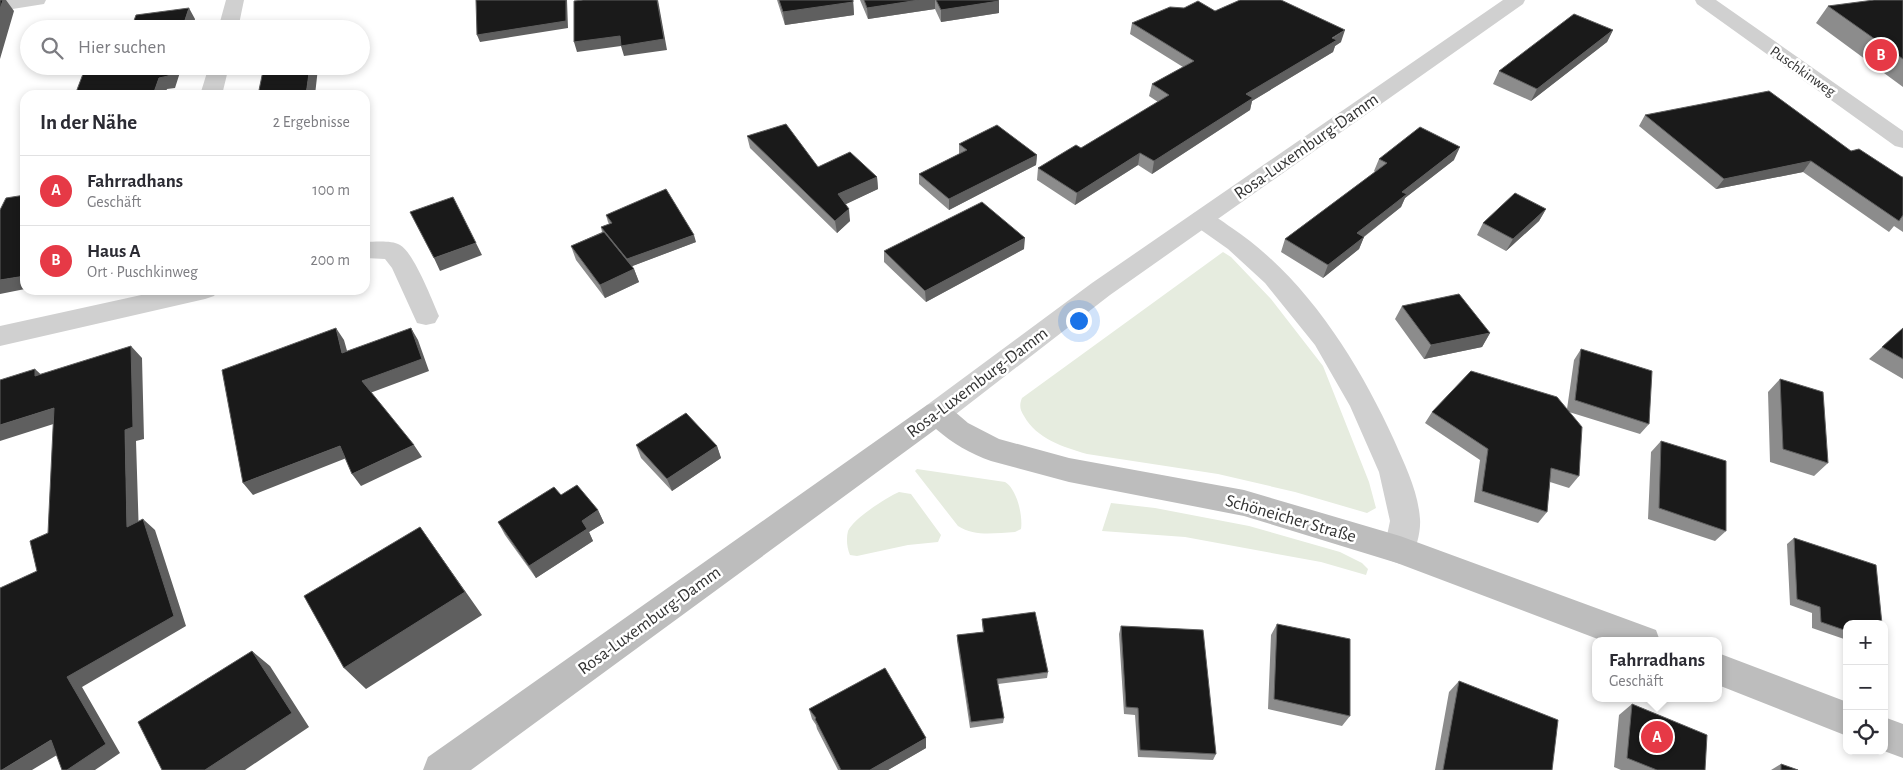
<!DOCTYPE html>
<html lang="de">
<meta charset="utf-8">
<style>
body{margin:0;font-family:"Alegreya Sans",sans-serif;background:#f7f7f7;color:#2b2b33}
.controls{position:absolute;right:15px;bottom:15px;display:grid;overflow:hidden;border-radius:10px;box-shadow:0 2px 8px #0003}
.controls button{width:45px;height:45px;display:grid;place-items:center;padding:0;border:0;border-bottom:1px solid #e1e1e2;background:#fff;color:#2b2b33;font:25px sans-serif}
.you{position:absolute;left:1078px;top:320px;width:18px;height:18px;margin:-12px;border:4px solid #fff;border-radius:50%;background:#1a73e8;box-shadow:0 0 0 8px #1a73e833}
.badge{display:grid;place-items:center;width:32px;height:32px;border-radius:50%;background:#e63946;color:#fff;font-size:16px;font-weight:700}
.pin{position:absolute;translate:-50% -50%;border:2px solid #fff;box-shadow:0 1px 5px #0006}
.popup{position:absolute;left:1592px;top:637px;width:130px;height:65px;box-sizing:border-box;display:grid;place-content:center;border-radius:10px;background:#fff;filter:drop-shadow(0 1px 4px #0005);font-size:16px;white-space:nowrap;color:#7c7c81}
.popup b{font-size:19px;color:#2b2b33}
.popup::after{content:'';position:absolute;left:50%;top:100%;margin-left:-10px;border:10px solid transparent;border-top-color:#fff}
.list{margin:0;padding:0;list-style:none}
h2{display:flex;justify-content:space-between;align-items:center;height:65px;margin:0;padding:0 20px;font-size:21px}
h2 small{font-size:16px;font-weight:400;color:#7c7c81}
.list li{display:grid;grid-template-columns:32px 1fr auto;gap:15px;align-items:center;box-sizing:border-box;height:70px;padding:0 20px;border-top:1px solid #e1e1e2}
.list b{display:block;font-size:19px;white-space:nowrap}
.list p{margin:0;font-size:16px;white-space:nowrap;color:#7c7c81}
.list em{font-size:16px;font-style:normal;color:#7c7c81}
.icon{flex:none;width:28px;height:28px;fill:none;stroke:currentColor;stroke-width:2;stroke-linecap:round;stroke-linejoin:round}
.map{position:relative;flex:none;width:1903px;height:770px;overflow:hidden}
.search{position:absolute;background:#fff;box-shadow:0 2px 8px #0003;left:20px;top:20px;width:350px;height:55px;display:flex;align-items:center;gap:12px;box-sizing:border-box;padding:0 18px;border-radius:28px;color:#7c7c81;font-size:19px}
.panel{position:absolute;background:#fff;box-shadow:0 2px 8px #0003;left:20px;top:90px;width:350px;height:205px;border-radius:15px}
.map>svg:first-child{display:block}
</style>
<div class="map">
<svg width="1903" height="770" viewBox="0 0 1903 770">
<rect width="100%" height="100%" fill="#fff"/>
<path fill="#e6ecdf" d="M1223 252 1231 257 1271 299 1323 366 1369 482 1376 508 1367 513 1295 492 1218 474 1087 454C1063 447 1037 439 1024 416 1020 410 1019 405 1022 398Z
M917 469 1005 482C1017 489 1023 516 1021 529L1015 532C995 533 975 537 958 526L915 471Z
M899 492 911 494 941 535 938 542 908 545 857 556 850 555C847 548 846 539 848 531 853 519 887 497 899 492Z
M1111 503 1155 508 1249 526 1340 552 1362 563 1368 569 1366 575 1321 562 1185 537 1102 531Z"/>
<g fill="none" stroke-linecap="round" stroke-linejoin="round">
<path fill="#d0d0d0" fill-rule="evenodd" d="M0 0H46L44 4 0 11Z
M226 0H244L238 29H218Z
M1695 0H1716L1903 131V148L1895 146 1697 4Z
M209 66H229L222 95H200Z
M1202 211C1213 214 1222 221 1232 228 1305 277 1358 361 1394 440 1405 465 1418 491 1420 519 1421 532 1416 548 1411 560L1400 564 1389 560 1384 550 1390 521 1379 472 1350 406 1315 345 1265 283 1228 249 1194 225 1190 219 1194 213Z
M365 242C375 242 391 240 400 245 414 253 432 300 439 316L435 323 426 325 417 323 392 268 385 259 365 258Z
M164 290H218L214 296 205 299 0 346V326Z"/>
<path fill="#d0d0d0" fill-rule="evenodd" d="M1503 0H1525L1523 4 1110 295 947 421 937 424 927 421 923 413 927 405 1092 283Z"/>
<path fill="#bdbdbd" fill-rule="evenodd" d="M937 402 947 405 968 423 999 439 1069 458 1244 490 1400 536 1656 630 1660 641H1603L1397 563 1244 516 1069 482 991 461C971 454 952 443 936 429L471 770H423L428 757 927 405Z
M1718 653 1847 702V736L1718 685Z
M1884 717 1903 724V758L1884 751Z"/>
</g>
<path fill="#8c8c8c" d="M777 0H853L854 15 785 25Z
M860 0H998L999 13 941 22 935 9 868 19Z
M1903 0V87L1816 23 1828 6Z
M1215 11 1341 42 1335 46 1333 52 1252 101 1250 110 1152 174 1138 165 1075 205 1037 180 1038 168 1081 148 1158 102 1149 96 1152 84 1183 67 1130 34 1132 23Z
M1613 30 1607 42 1531 101 1493 84 1499 71Z
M1645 115 1851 151 1902 177H1903V232L1894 226 1889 232 1803 172 1716 189 1639 126Z
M747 136 818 167 877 177 878 189 845 204 850 221 837 233 750 148Z
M959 144 1037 155 1036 165 949 210 919 184V174L959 154Z
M1379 159 1454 160 1405 198 1401 207 1364 237 1359 249 1323 278 1281 252 1285 239 1375 172 1374 171Z
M1546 209 1539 221 1506 251 1477 235 1483 223Z
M606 215 696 242 632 266 634 269 639 282 605 298 576 260 571 246 602 232 601 227 609 224 608 222Z
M1024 249 926 302 884 262V251Z
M1402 306 1490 333 1482 347 1424 359 1395 319Z
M1903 328V379L1869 359Z
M1581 349 1649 424 1640 434 1569 412 1579 476 1569 488 1550 482 1547 512 1538 523 1474 502 1480 460 1425 423 1432 412 1567 409 1574 360Z
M1780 379 1828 463 1814 476 1770 462 1768 392Z
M1661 441 1726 531 1715 541 1648 519 1651 452Z
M636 445 717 446 721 458 672 491 641 458Z
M561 495 598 510 604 523 589 532 593 541 536 578 505 535 498 522Z
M1794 538 1882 624H1847V640L1812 628V613L1790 605 1787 544Z
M982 619 1048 672 1047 678 998 684 1004 718 1003 723 970 728 957 641V635L983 632 982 625Z
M1277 624 1350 716 1342 726 1268 709 1271 635Z
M1121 626 1216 754 1213 760 1138 757 1135 715 1124 714 1119 634Z
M1459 681 1552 770H1435L1449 692Z
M1632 704 1705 770H1621L1614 767 1619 715Z
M809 709 926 748 888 770H838L817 729 816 725 812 719Z
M1781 764 1798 770H1771Z"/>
<path fill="#5f5f5f" d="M3 0H6L14 11 0 59V9Z
M566 0H567L568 28 480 42 477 35Z
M658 0 667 50 624 56 621 46 577 52 574 42Z
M853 0 854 15 785 25 783 12Z
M919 0H935V9L868 19 867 8Z
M999 1V13L941 22V10Z
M189 8 195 19 193 29H182Z
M1345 30 1341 42 1335 46 1333 52 1252 101 1250 110 1152 174 1154 161 1246 94Z
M1613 30 1607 42 1531 101 1537 89Z
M171 66H182L175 88 167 89 165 95H153L159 78Z
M310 66H317L318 68 315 95H306Z
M1460 147 1454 160 1405 198 1401 207 1357 242 1364 237 1359 249 1323 278 1328 265 1357 233 1402 192Z
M1140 153 1138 165 1075 205 1077 193Z
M1037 155 1036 165 949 210V199Z
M1811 161 1803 172 1716 189 1724 179Z
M877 177 878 189 840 207 838 194Z
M849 209 850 221 837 233 835 221Z
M1546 209 1539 221 1506 251 1513 239Z
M694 235 696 242 630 267 627 259Z
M1025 238 1024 249 926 302 925 291Z
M476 243 482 255 440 271 434 258Z
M634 269 639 282 605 298 600 285Z
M25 276V289L0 294V280Z
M336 328 344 340 351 365 342 353Z
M411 328 418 340 429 371 370 393 362 381Z
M1490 333 1482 347 1424 359 1431 345Z
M131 346 142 358 144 439 136 441 139 537 127 527 125 430Z
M35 369 47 380 35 376Z
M54 408 66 420 0 441V425Z
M414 445 422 457 361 486 352 474Z
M340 446 349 457 253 495 243 483Z
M717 446 721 458 672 491 667 479Z
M598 510 604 523 589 532 593 541 536 578 529 566 582 521Z
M143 519 155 530 186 626 82 687 120 753 95 770H67V677Z
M420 527 482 615 366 689 344 668Z
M252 651 270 666 309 727 245 770H205Z
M926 738V748L888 770H870Z
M51 740 67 749 32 770H2Z"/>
<path fill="#1a1a1a" stroke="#5f5f5f" d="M0 0H3L0 9Z
M476 0H566V21L477 35Z
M583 0H657L664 39 621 46 620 36 574 42V1Z
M779 0H853V2L783 12Z
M864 0H919L867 8Z
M936 0H998L999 1 941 10Z
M1240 0H1281L1345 30 1332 38 1337 40 1246 94 1253 98 1154 161 1140 153 1077 193 1038 168 1076 145 1081 148 1169 95 1152 84 1194 61 1132 23 1170 7 1184 8 1198 1 1215 11Z
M1874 0H1903V59L1828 6Z
M189 8 182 29H131L136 15Z
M1574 14 1613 30 1537 89 1499 71Z
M86 66H171L168 76 159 78 153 95H75Z
M264 66H310L306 95H258Z
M1769 91 1851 151 1859 149 1902 177H1903V215L1899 221 1811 161 1724 179 1645 115Z
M786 124 818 167 850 152 877 177 838 194 849 209 835 221 747 136Z
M997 125 1037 155 949 199 919 174 967 150 959 144Z
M1420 127 1460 147 1402 192 1407 194 1357 233 1364 237 1328 265 1285 239 1387 163 1379 159Z
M666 189 694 235 627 259 601 227 612 223 606 215Z
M1515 193 1546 209 1513 239 1483 223Z
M25 195V276L0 280V210L6 198Z
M453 197 476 243 434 258 410 212Z
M982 202 1025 238 925 291 884 251Z
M604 232 634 269 600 285 571 246Z
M1459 294 1490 333 1431 345 1402 306Z
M336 328 342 353 411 328 422 359 362 381 414 445 352 474 340 446 243 483 222 370Z
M1903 328V359L1882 347Z
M131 346 133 427 125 430 127 527 143 519 174 616 67 677 106 744 67 770H62L51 740 2 770H0V588L37 571 30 541 48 533 54 408 0 425V380L35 369V376Z
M1581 349 1652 371 1649 424 1575 400Z
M1471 371 1557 397 1582 427 1579 476 1551 468 1547 512 1482 491 1488 449 1432 412Z
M1780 379 1823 392 1828 463 1783 449Z
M686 413 717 446 667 479 636 445Z
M1661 441 1726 461V531L1659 508Z
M577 485 598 510 582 521 587 529 529 566 498 522 554 487 561 495Z
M420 527 465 592 344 668 304 596Z
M1794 538 1876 565 1882 624H1868L1859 621 1860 624H1847V631L1821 622 1820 607 1797 599Z
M1035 612 1048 672 997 679 1004 718 971 722 957 635 984 632 982 619Z
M1277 624 1350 639V716L1274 699Z
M1121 626 1203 630 1216 754 1140 750 1138 708 1126 707Z
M252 651 292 713 205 770H162L138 722Z
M885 668 926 738 870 770H841L815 719 816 718 809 709Z
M1459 681 1558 720 1552 770H1443Z
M1632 704 1707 735 1705 770H1657L1627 758Z
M1781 764 1798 770H1781Z"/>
<g text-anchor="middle" stroke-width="5" stroke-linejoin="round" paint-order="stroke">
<g font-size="15" fill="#333" stroke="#fff">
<text transform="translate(1803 71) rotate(35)" y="5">Puschkinweg</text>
</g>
<g font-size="18" fill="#333" stroke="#fff">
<text transform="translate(1306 146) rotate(-35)" y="6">Rosa-Luxemburg-Damm</text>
<text transform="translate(977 382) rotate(-37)" y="6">Rosa-Luxemburg-Damm</text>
<text transform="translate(1291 518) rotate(16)" y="6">Schöneicher Straße</text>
<text transform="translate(649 620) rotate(-36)" y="6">Rosa-Luxemburg-Damm</text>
</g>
</g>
</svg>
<div class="controls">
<button>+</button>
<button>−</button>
<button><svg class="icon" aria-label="locate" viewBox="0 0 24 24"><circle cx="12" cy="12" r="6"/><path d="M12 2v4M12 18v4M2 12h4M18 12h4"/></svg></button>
</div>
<div class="you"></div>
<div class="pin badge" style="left:1657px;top:737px">A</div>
<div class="popup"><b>Fahrradhans</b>Geschäft</div>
<div class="pin badge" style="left:1881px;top:55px">B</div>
<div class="search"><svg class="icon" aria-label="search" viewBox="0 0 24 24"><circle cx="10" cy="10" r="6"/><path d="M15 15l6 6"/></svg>Hier suchen</div>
<section class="panel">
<h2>In der Nähe<small>2 Ergebnisse</small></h2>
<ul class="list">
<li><span class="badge">A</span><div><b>Fahrradhans</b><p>Geschäft</p></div><em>100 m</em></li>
<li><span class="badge">B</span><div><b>Haus A</b><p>Ort · Puschkinweg</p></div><em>200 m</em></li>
</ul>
</section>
</div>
